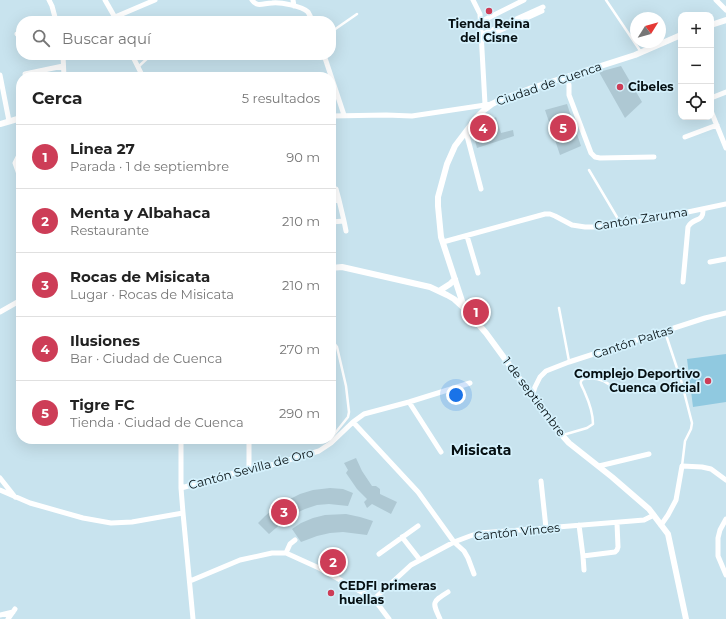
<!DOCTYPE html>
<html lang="es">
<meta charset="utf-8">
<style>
body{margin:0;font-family:Montserrat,sans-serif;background:#f2f2f2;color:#222}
.controls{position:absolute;right:12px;top:12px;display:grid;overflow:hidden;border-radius:8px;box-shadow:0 4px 16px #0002}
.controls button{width:36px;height:36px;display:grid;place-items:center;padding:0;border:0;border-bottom:1px solid #e0e0e0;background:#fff;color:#222;font:20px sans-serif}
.compass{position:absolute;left:630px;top:12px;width:36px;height:36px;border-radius:50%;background:#fff;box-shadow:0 4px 16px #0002;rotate:53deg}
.you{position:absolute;left:456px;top:395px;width:14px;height:14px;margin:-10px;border:3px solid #fff;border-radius:50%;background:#1a73e8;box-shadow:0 0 0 6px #1a73e833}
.badge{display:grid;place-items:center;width:26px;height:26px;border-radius:50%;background:#cd3d57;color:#fff;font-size:13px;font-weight:700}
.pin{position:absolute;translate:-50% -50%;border:2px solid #fff;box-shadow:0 1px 4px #0006}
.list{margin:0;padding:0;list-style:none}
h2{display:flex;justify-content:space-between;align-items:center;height:52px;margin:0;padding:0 16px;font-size:17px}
h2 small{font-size:13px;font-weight:400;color:#767676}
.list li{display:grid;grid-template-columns:26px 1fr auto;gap:12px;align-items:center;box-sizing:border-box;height:64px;padding:0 16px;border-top:1px solid #e0e0e0}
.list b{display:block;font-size:15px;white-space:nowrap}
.list p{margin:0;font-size:13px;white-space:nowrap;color:#767676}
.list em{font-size:13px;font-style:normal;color:#767676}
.icon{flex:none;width:22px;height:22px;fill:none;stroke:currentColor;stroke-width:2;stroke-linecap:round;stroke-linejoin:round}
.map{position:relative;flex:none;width:726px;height:619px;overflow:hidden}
.search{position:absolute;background:#fff;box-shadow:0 4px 16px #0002;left:16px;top:16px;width:320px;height:44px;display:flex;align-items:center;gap:10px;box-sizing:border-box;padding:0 14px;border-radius:16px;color:#767676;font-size:15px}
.panel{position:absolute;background:#fff;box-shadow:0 4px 16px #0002;left:16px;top:72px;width:320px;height:372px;border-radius:16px}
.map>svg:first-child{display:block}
</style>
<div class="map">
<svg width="726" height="619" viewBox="0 0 726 619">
<rect width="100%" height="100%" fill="#c8e3ee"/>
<path fill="#90c9e0" d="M726 354V402L693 407 687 359Z"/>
<path fill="#aec8d3" d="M621 66 642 102 625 118 599 72Z
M567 104 581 146 560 155 545 110Z
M496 117 501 133 513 130 514 136 477 148 473 133 485 123Z
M356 458 362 471 372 486H376L380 489V494L397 502 391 514 372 504 367 508 364 502 367 499 357 489 346 473 348 470 344 463Z
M330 488 343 489 353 493 348 506 329 504 317 505 305 509 290 516 269 534 258 523 265 516 275 508 286 501 300 494 313 490Z
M346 514 360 517 373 521 367 535 343 532 330 533 317 536 301 542 292 529 301 523 313 518 325 515Z"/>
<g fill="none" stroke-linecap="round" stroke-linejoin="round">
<path stroke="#fff" stroke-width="2.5" d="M606 0 641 52
M331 32 357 14
M138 67 151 55
M589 170 621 224
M559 308 569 361
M664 332 667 338 681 380 692 423 691 429 685 441 682 466
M563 435 587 428 593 424C593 414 589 402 585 393 584 390 582 387 581 384 580 381 581 381 583 379 594 378 601 378 610 385
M331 441 332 437 348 417 349 412 346 386 337 347 331 339"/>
<path stroke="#fff" stroke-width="5" d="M49 0 52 6 56 21
M105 0 117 21
M252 0C257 8 264 3 272 3 280 2 302 6 308 12 310 15 311 18 312 21
M293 0 294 6
M473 0 480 14 485 104
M716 0 726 10
M115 17 155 0
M480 22 524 0
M17 34 21 33
M481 35 543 7
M481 39 542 11
M63 55 64 77
M132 55 143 77
M324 55 344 115
M25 74 63 66
M0 75 9 121
M567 77 569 85V95L591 153 595 157 600 158 654 157
M711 98 726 92
M711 111 726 148
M331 116 386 115 412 116 492 104
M466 132 481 189
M685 137 717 125
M21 155 18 157 15 163 21 180
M336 189 339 200
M331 201 339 200 344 221 331 222
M344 221 346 231
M467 236 478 273
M443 242 545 214H550L555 216 572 225 585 227H598L650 220 726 204
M710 262 726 259
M683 282 688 227C693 217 704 223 703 209
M0 312 21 300
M532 396 535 387 540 377 546 371 569 362 705 318 726 313
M409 402 441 452
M353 422 418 492 454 542 464 551 468 558 474 574
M181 439V488L183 513 193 619
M599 466 649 454
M249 469V439
M0 478 15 497
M541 481 546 528
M181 488 249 469 268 466 319 451 331 443 353 422 364 414 409 402 470 383
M0 490 30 503 83 518 111 523 132 522 183 513
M726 519 720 530 718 538V556L726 575
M579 525 583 556 584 570
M661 525 668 515 676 500 682 466 702 467 711 469 726 480
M402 537 420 560
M286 553 290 544 295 540
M379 554 418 526
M583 556 615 552 617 550 618 547 617 523
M190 581 240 560 272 553H286L319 568 374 599 389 619
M374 599 411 565 454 542 470 536 479 533 507 531 632 521 644 520 654 515
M0 615 13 612
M8 619 15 609
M440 619C432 602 432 602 448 592"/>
<path stroke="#fff" stroke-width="6" d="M711 25 726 20
M0 124 21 118
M331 268 342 267 430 287 447 295 454 299 464 308 486 333 553 425 569 443 612 477 649 509 668 534 686 619
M439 291 450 284 455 279
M464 307 441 237 438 206V197L447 164 455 146 477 117 484 110 492 104 498 101 532 88 635 55 681 35"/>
</g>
<g fill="#cd3d57" stroke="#d5f1fc" stroke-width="1.5">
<circle cx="489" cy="11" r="4"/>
<circle cx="620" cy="87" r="4"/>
<circle cx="708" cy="381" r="4"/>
<circle cx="331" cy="593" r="4"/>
</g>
<g text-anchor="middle" stroke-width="3.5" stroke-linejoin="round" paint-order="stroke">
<g font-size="12" font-weight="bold" fill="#061013" stroke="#d5f1fc" text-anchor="start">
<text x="489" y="28" text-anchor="middle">Tienda Reina<tspan x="489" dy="14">del Cisne</tspan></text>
<text x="628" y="91">Cibeles</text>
<text x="700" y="378" text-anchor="end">Complejo Deportivo<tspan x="700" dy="14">Cuenca Oficial</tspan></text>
<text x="339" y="590">CEDFI primeras<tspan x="339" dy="14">huellas</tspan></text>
</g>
<g font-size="12" fill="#061013" stroke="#d5f1fc">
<text transform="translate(549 84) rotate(-19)" y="4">Ciudad de Cuenca</text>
<text transform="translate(641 219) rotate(-9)" y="4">Cantón Zaruma</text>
<text transform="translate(633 342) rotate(-18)" y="4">Cantón Paltas</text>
<text transform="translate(534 397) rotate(53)" y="4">1 de septiembre</text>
<text transform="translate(251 469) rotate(-15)" y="4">Cantón Sevilla de Oro</text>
<text transform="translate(517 532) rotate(-6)" y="4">Cantón Vinces</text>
</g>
<g font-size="14" font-weight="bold" fill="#061013" stroke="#d5f1fc">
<text x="481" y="455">Misicata</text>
</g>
</g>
</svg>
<div class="controls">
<button>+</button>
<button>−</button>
<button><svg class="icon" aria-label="locate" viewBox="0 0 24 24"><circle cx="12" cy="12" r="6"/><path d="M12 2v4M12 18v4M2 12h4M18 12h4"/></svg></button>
</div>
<svg class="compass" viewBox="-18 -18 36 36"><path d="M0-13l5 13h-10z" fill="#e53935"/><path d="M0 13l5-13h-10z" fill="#767676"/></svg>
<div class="you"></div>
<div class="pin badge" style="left:476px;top:312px">1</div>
<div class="pin badge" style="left:333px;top:562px">2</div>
<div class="pin badge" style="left:284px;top:512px">3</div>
<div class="pin badge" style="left:483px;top:128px">4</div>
<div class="pin badge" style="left:563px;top:128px">5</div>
<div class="search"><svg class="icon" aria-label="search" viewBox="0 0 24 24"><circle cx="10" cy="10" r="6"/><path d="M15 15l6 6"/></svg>Buscar aquí</div>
<section class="panel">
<h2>Cerca<small>5 resultados</small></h2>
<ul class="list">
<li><span class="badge">1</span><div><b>Linea 27</b><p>Parada · 1 de septiembre</p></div><em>90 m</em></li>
<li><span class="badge">2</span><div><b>Menta y Albahaca</b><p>Restaurante</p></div><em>210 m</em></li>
<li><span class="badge">3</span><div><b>Rocas de Misicata</b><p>Lugar · Rocas de Misicata</p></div><em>210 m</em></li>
<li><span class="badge">4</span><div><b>Ilusiones</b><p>Bar · Ciudad de Cuenca</p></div><em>270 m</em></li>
<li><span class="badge">5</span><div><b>Tigre FC</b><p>Tienda · Ciudad de Cuenca</p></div><em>290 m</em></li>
</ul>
</section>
</div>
